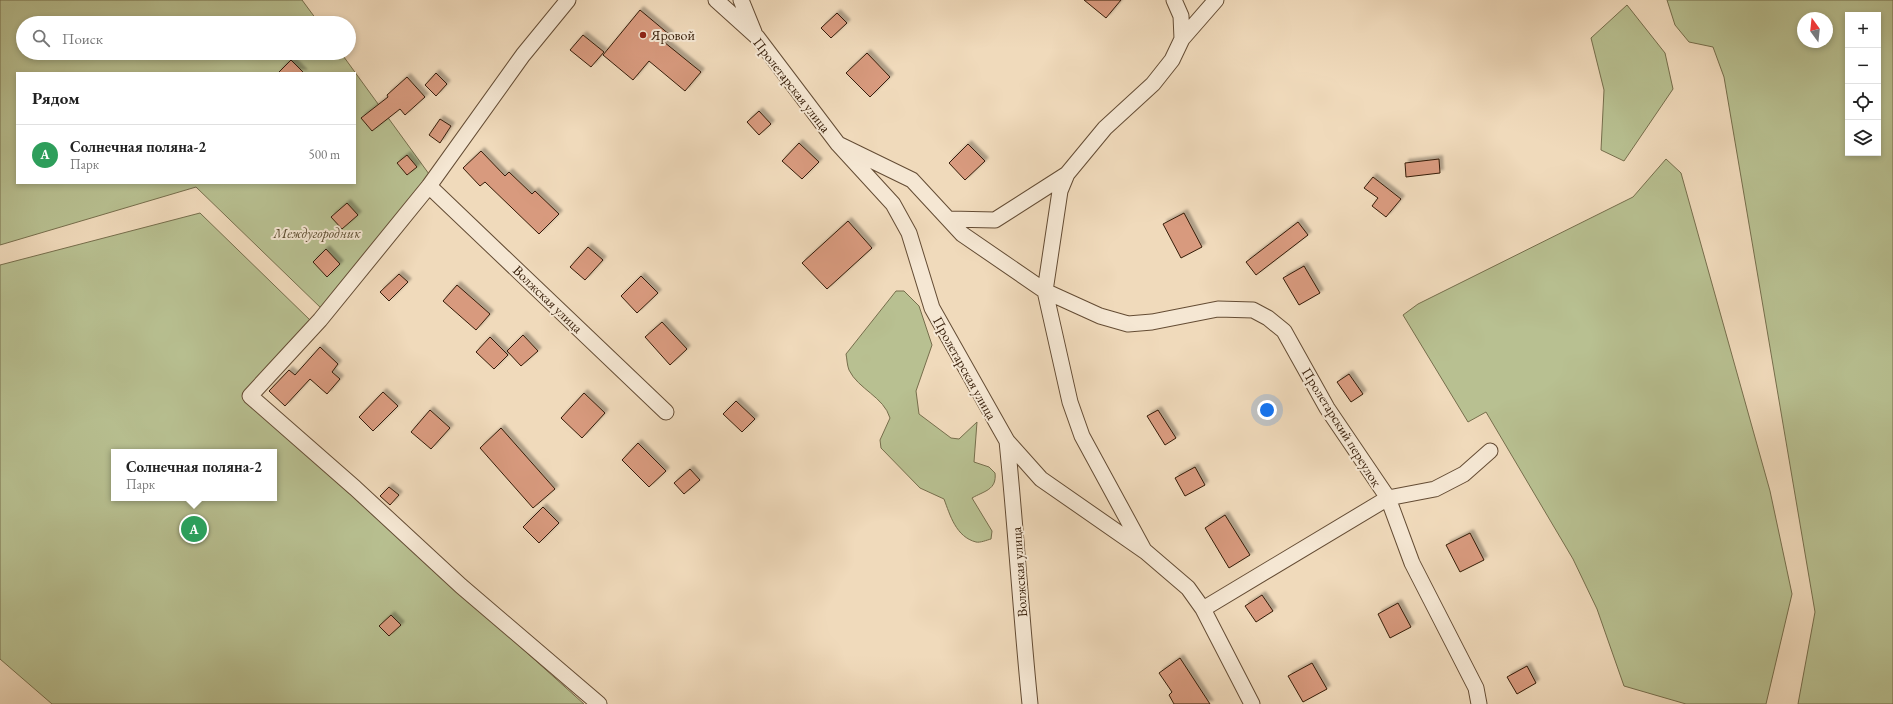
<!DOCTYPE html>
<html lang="ru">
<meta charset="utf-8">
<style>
body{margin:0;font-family:"EB Garamond",serif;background:#f2f2f2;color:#222}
.controls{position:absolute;right:12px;top:12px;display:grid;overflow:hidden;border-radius:0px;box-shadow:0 2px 6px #0003}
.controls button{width:36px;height:36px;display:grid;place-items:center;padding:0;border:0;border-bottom:1px solid #e0e0e0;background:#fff;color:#222;font:20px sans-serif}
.compass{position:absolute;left:1797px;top:12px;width:36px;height:36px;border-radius:50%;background:#fff;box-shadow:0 2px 6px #0003;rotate:345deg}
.you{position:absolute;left:1267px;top:410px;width:14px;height:14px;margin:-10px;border:3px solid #fff;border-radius:50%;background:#1a73e8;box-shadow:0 0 0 6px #1a73e833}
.badge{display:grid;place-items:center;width:26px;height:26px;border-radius:50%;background:#8f2418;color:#fff;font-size:13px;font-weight:700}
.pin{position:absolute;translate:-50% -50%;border:2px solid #fff;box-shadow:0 1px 4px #0006}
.popup{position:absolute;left:111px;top:449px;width:166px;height:52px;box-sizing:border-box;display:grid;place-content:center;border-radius:0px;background:#fff;filter:drop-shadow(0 1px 3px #0005);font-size:13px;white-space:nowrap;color:#767676}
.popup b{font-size:15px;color:#222}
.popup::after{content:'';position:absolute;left:50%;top:100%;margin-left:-8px;border:8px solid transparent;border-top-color:#fff}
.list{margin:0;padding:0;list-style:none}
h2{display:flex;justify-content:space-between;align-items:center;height:52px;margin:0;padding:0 16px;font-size:17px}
h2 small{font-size:13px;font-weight:400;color:#767676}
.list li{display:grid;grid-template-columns:26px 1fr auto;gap:12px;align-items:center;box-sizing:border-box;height:60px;padding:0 16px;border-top:1px solid #e0e0e0}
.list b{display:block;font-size:15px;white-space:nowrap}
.list p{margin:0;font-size:13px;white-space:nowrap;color:#767676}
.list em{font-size:13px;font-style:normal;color:#767676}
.icon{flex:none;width:22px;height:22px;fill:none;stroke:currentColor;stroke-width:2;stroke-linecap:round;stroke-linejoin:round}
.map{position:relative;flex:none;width:1893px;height:704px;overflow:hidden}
.search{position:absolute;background:#fff;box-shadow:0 2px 6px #0003;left:16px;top:16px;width:340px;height:44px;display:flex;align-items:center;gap:10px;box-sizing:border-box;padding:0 14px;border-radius:22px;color:#767676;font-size:15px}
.panel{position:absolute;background:#fff;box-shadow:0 2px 6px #0003;left:16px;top:72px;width:340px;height:112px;border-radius:0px}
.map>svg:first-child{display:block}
</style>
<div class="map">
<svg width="1893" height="704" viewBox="0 0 1893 704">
<defs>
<filter id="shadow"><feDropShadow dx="3.5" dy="-3.5" stdDeviation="1" flood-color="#0004"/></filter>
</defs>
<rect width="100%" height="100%" fill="#f0dabb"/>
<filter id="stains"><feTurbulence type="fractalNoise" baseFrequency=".005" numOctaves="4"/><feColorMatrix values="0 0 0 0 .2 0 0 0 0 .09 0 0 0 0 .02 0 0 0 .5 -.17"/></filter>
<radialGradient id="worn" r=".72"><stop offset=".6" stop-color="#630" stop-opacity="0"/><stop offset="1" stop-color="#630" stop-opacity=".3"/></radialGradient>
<path fill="#b8c091" stroke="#766e4c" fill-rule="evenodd" d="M0 0H302L319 23H23V53H341L429 174 322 309 196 187 0 245ZM17 73H355V183H17Z
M1667 0H1893V704H1798L1815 612 1724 77 1713 47 1689 42 1675 25ZM1848 15H1878V153H1848ZM1803 18H1827V42H1803Z
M1627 5 1665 53 1673 89 1624 161 1601 150 1604 90 1591 38Z
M1666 159 1681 173 1770 491 1792 594 1766 704H1686L1624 686 1597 609 1573 559 1486 412 1468 422 1403 315 1418 304 1633 197Z
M200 213 311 321 244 399 584 704H52L0 659V265ZM114 452H274V498H114Z
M896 291H904L919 306 932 345 916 391 919 414 951 438 959 439 977 422 974 462 989 467 995 473C997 490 984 491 972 498L992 531 991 539C987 540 980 543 976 542 956 537 950 515 944 499L920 488 881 448 880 440 890 418C884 397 858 389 849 370 847 365 847 359 846 354Z"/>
<path fill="#d89a7e" stroke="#351c07" filter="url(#shadow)" d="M1084 0H1121L1106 18Z
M640 10 670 35 664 42 701 72 685 91 649 61 633 80 603 55Z
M837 13 847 23 831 38 821 28Z
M583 35 604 52 591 67 570 50Z
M867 53 890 77 870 97 846 73Z
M291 60 304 73H278Z
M436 73 447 84 436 96 425 85Z
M407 77 425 97 405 115 400 109 372 131 361 118 388 97 387 95Z
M759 111 771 124 759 135 747 122Z
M440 119 451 126 440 143 429 135Z
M799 143 819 162 802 179 782 161Z
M968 144 985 161 965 180 949 163Z
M481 151 505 176 509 172 532 194 535 191 559 214 539 234 485 182 480 186 463 168Z
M407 155 417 167 407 175 397 163Z
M1439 159 1440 173 1406 177 1405 163Z
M1373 177 1401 199 1386 217 1372 206 1378 198 1364 188Z
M347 203 358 215 342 229 331 217Z
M1184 213 1202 247 1181 258 1163 224Z
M848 221 872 248 827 289 802 263Z
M1298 222 1308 235 1256 275 1246 262Z
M588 247 603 260 585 280 570 267Z
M326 249 340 264 327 277 313 262Z
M1304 266 1320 293 1299 305 1283 278Z
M399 274 408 282 389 301 380 292Z
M641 276 658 293 637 313 621 296Z
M457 285 490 314 476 330 443 301Z
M662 322 687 349 670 365 645 337Z
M523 335 538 351 521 366 507 351Z
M490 337 508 355 494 369 476 352Z
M320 347 338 364 332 372 340 379 327 394 310 379 285 406 269 391 289 370 295 375Z
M1349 374 1363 394 1351 402 1337 382Z
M383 392 398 406 373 431 359 417Z
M584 393 605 413 582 438 561 418Z
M736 401 755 419 742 432 723 414Z
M430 410 450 428 431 449 411 432Z
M1158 410 1176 438 1165 445 1147 416Z
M501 428 555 489 533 508 480 448Z
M638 443 666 471 649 487 622 460Z
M1195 467 1205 485 1185 496 1175 478Z
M690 469 700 480 684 494 674 483Z
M389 487 399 495 390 505 380 496Z
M543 507 559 523 539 543 523 527Z
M1225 515 1250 555 1229 568 1205 528Z
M1470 533 1484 560 1460 572 1446 545Z
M1262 595 1273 611 1256 622 1245 606Z
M1398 603 1411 627 1390 638 1378 614Z
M391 615 401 625 389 636 379 626Z
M1180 658 1210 704H1174L1169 695 1172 692 1159 673Z
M1312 663 1327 689 1303 702 1288 676Z
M1527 666 1536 683 1517 694 1507 677Z"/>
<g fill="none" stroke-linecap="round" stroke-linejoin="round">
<defs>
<path id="minor" d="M568 0 523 55 429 186 320 320 250 396 355 488 461 586 599 704
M716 0 757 37 838 144 893 204 909 233 932 308 1007 441 1041 479 1146 552 1188 588 1203 609 1252 704
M741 0 754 32
M1174 0 1181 16 1182 39
M838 144 912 180 962 234 1045 291 1100 316 1128 324 1152 322 1218 309 1253 310 1268 318 1284 331 1327 408 1388 498 1412 563 1476 688 1479 704
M429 186 666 412
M949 219 995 220 1067 174
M1007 441C1016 529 1021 616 1030 704
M1144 550 1082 436 1070 402 1045 291 1060 191 1067 174 1105 128 1153 84 1172 60 1182 39 1216 0
M1203 609 1388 498 1435 489 1464 474 1490 451"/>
</defs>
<use href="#minor" stroke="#644c34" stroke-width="17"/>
<use href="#minor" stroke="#f5e7d3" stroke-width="15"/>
</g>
<circle fill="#8f2418" stroke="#f5e7d3" stroke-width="1.5" cx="643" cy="35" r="4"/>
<g text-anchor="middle" stroke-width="4" stroke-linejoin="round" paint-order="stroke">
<g font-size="14" fill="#351c07" stroke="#f5e7d3" text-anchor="start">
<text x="651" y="40">Яровой</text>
</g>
<g font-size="14" fill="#351c07" stroke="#f5e7d3">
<text transform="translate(792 85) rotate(52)" y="5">Пролетарская улица</text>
<text transform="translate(548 299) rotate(44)" y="5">Волжская улица</text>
<text transform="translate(965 368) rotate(61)" y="5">Пролетарская улица</text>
<text transform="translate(1342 427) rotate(58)" y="5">Пролетарский переулок</text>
<text transform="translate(1019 572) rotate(-94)" y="5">Волжская улица</text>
</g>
<g font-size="14" font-style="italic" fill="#5c4d30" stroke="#f5e7d3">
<text x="317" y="238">Междугородник</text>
</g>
</g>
<rect width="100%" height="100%" filter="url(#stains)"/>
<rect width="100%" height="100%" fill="url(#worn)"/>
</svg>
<div class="controls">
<button>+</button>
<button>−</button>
<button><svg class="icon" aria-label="locate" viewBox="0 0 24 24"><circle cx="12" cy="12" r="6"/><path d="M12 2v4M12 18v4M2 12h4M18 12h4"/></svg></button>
<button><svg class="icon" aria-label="layers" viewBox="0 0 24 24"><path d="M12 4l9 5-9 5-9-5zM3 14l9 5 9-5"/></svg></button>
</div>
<svg class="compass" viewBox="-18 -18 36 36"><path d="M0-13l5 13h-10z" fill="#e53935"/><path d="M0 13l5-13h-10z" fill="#767676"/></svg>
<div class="you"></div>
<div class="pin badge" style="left:194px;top:529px;background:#2e9e5b">A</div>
<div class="popup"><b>Солнечная поляна-2</b>Парк</div>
<div class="search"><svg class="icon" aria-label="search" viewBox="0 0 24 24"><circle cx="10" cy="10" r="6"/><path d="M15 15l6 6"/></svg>Поиск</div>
<section class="panel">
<h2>Рядом<small></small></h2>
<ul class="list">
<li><span class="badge" style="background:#2e9e5b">A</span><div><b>Солнечная поляна-2</b><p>Парк</p></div><em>500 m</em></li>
</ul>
</section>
</div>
